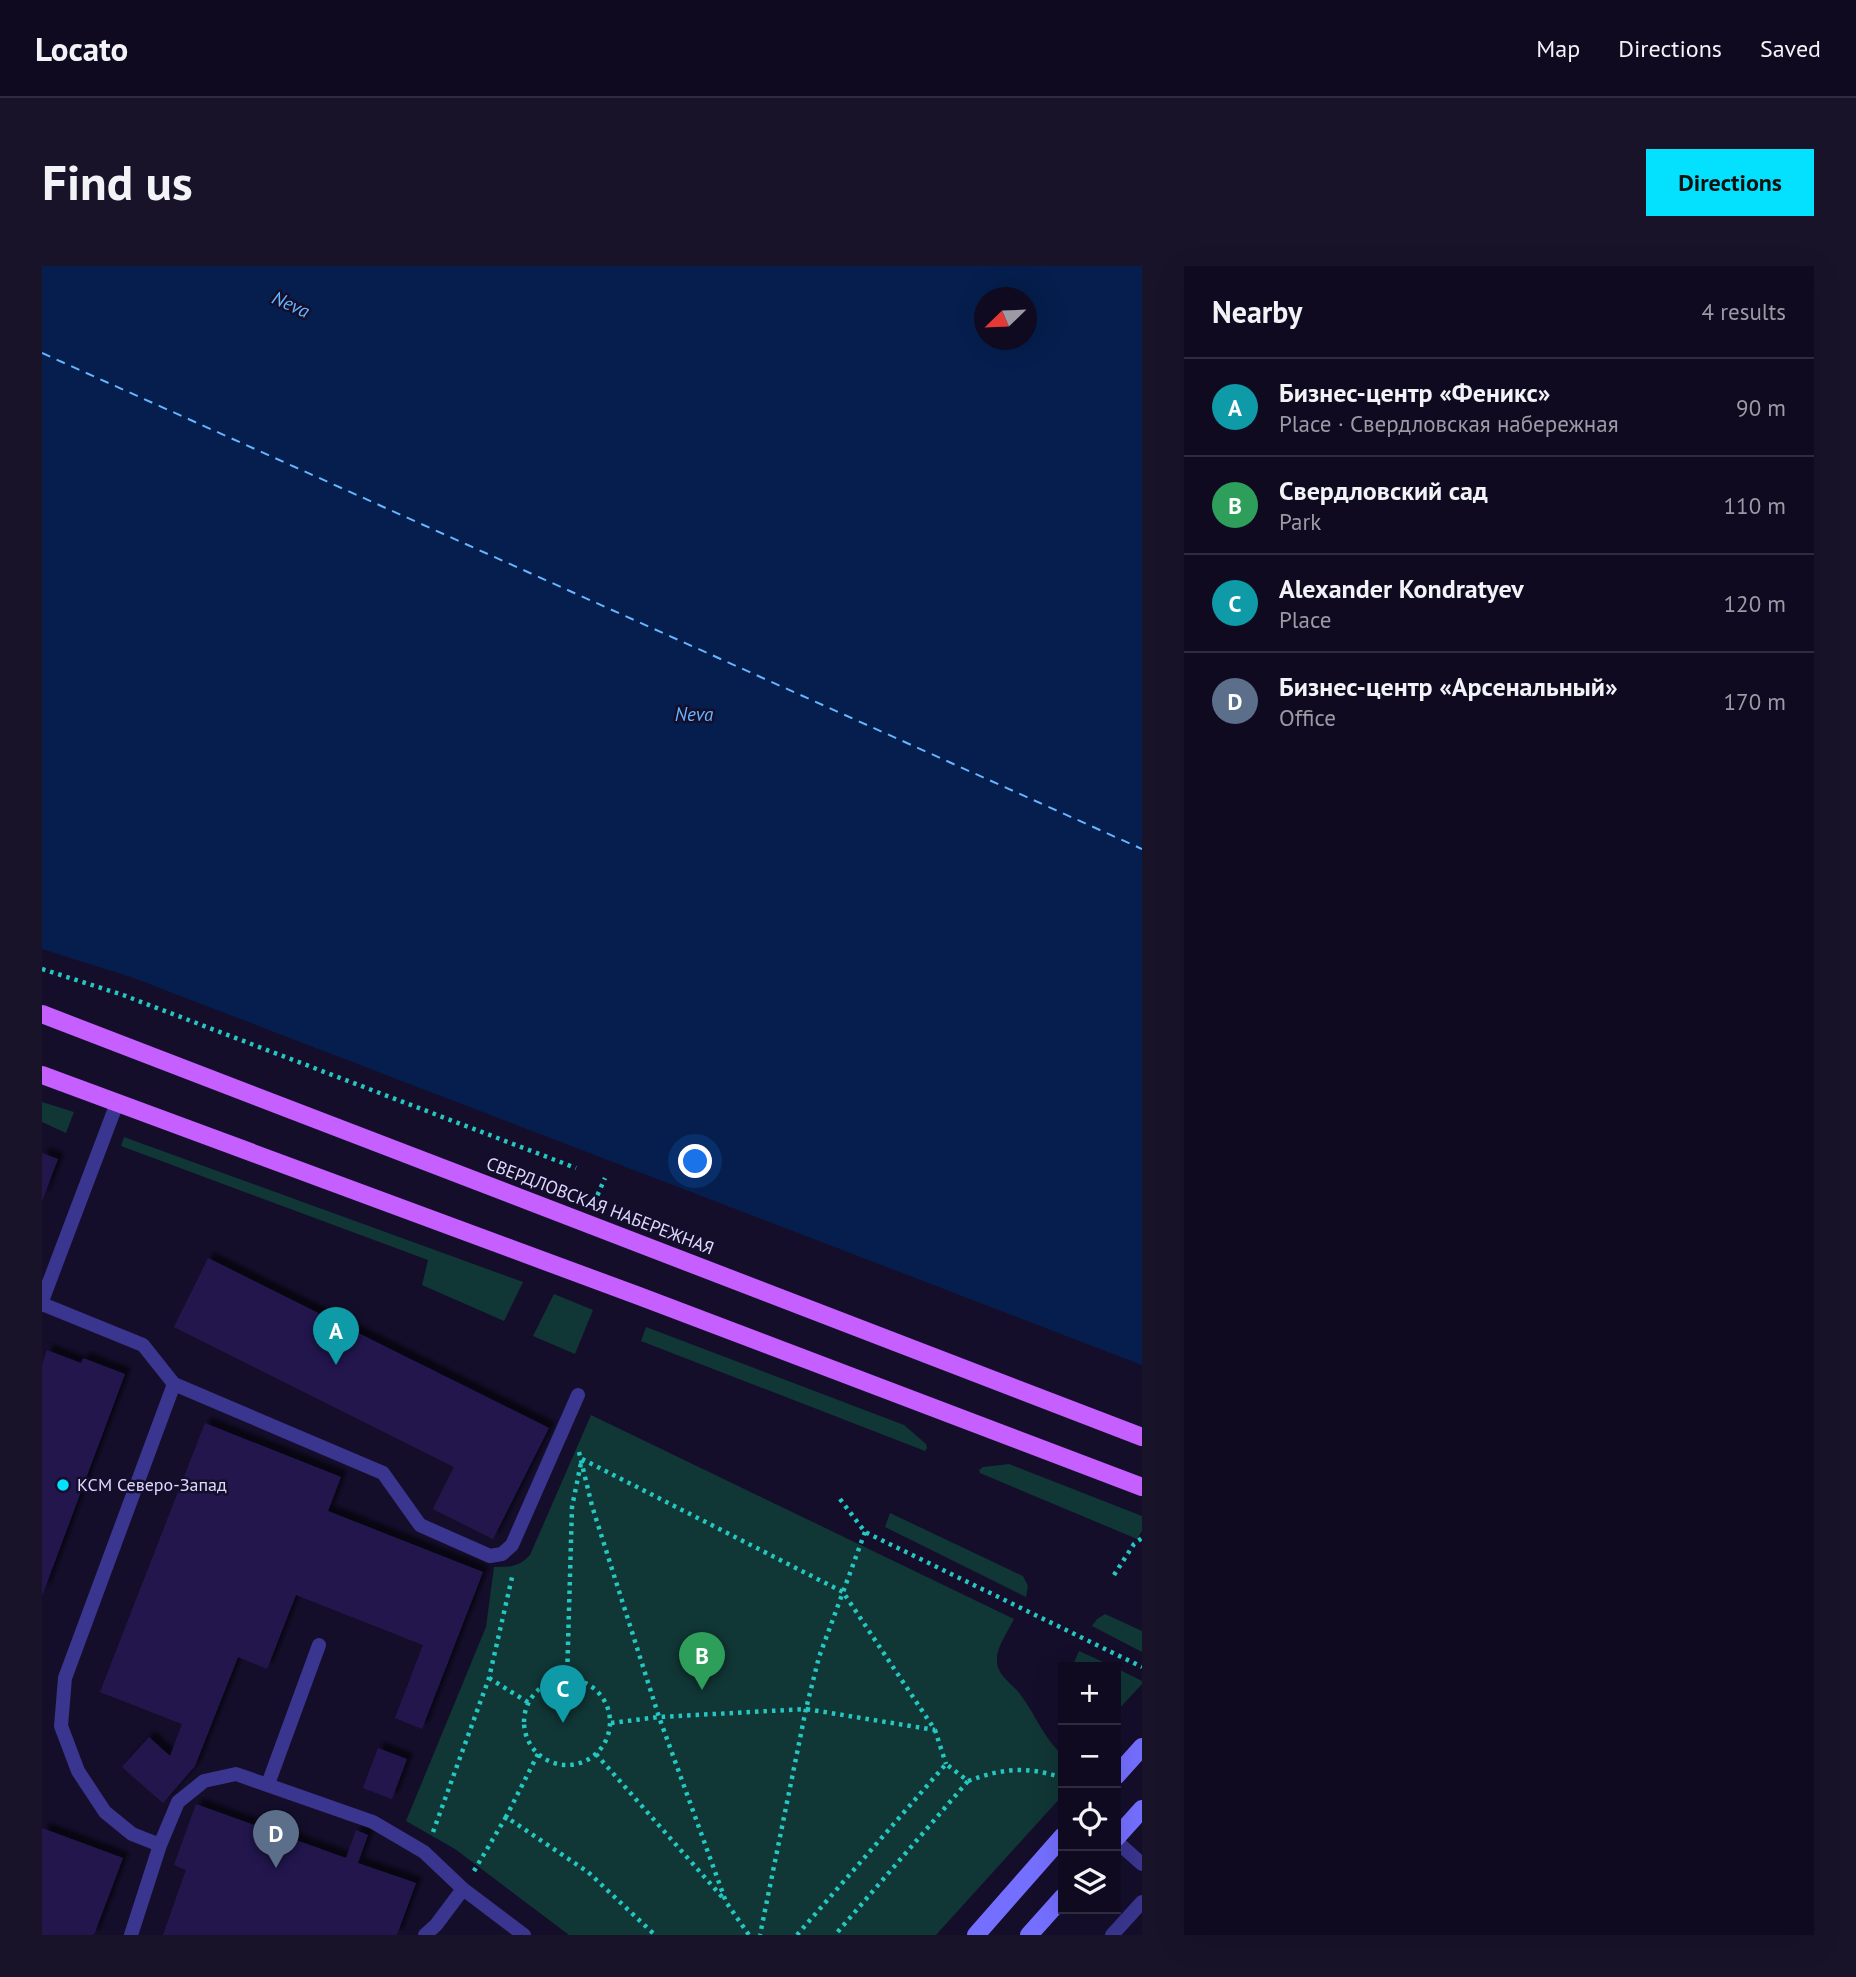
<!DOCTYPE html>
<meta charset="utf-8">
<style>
body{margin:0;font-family:"PT Sans",sans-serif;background:#181329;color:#f1f3f6}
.controls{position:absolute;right:21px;bottom:21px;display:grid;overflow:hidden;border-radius:0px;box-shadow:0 7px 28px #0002}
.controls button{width:63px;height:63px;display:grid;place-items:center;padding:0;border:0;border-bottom:2px solid #2f2b3e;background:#0f0a20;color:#f1f3f6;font:35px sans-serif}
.compass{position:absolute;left:932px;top:21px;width:63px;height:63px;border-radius:50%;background:#0f0a20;box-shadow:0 7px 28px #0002;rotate:247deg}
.you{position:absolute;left:654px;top:896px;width:24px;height:24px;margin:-18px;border:5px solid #fff;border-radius:50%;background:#1a73e8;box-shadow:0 0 0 10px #1a73e833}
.badge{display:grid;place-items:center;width:46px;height:46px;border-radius:50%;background:#04e1ff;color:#fff;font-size:23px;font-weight:700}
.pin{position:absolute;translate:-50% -58px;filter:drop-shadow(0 2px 4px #0008)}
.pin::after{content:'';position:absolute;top:37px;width:24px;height:21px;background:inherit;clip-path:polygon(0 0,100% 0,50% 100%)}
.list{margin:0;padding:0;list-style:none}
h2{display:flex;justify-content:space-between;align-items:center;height:91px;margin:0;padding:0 28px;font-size:30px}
h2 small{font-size:23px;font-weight:400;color:#9b9aa5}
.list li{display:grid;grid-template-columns:46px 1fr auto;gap:21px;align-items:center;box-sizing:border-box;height:98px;padding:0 28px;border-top:2px solid #2f2b3e}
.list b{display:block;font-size:26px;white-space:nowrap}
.list p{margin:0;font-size:23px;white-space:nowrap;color:#9b9aa5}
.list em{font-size:23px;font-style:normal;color:#9b9aa5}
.icon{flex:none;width:38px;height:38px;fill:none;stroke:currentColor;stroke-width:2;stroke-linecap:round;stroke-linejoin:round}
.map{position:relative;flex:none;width:1100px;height:1669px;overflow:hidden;border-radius:0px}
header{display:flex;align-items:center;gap:42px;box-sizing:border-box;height:98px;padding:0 35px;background:#0f0a20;border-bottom:2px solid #2f2b3e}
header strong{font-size:33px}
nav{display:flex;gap:38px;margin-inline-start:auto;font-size:24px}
.intro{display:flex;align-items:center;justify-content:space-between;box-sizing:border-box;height:168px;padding:0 42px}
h1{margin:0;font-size:49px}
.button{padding:18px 32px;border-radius:0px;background:#04e1ff;color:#111;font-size:24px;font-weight:700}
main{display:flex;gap:42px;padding:0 42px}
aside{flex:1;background:#0f0a20;border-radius:0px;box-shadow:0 7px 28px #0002}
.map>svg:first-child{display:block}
</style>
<header>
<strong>Locato</strong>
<nav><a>Map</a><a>Directions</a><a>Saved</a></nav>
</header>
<div class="intro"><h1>Find us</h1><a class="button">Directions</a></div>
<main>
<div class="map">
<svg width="1100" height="1669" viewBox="0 0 1100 1669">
<defs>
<filter id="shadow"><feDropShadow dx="6" dy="-6" stdDeviation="2" flood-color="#0009"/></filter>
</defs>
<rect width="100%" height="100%" fill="#140e2b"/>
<path fill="#103635" d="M0 836 32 846 24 867 0 856Z
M82 871 481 1016 462 1055 380 1019 386 994 79 880Z
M512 1028 551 1044 533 1088 491 1070Z
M604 1061 862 1159 884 1178 885 1182 883 1185 599 1075Z
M549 1149 972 1353C967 1364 955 1380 955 1393 954 1409 970 1417 978 1428 995 1451 1000 1469 1021 1490L1020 1530 894 1669H527L413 1583 364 1555 444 1361 452 1301C468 1301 477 1301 488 1289Z
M967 1198 1100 1250V1265L1095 1273 938 1207 937 1204 941 1201Z
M848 1247 981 1310 986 1320 984 1331 843 1261Z
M1063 1348 1100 1365V1386L1050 1360 1055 1353Z
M1037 1385 1072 1401H1030Z
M1074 1402 1100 1415V1418L1074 1446Z"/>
<path fill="#051e4d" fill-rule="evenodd" d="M0 0H1100V1099L89 711 0 683ZM943 32H985V74H943Z"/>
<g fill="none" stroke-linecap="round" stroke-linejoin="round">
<path stroke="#66b5ff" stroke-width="2" stroke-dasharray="9 7" stroke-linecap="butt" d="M0 87 1100 583"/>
</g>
<path fill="#24184e" filter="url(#shadow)" d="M0 887 16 893 0 935Z
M166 992 507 1162 451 1273 391 1243 412 1201 132 1061Z
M5 1084 39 1097 41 1092 83 1108 0 1330V1099Z
M163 1157 299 1211 286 1245 441 1306 380 1463 353 1452 381 1379 254 1329 225 1403 196 1391 153 1500 121 1537 80 1501 107 1471 128 1490 140 1458 58 1426Z
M336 1482 365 1493 350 1533 321 1522Z
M154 1538 304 1592 314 1564 326 1569 316 1597 374 1617 355 1669H121L144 1604 132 1599Z
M0 1562 81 1592 52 1669H0Z"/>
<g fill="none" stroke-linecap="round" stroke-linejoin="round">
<path stroke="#24c7c1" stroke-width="4.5" stroke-dasharray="3.5 5" stroke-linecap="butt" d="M0 703 81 729 534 902
M552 937 563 912
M537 1186 550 1240 617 1451 684 1636 707 1669
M540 1193 801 1326 777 1391 764 1443 893 1464
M798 1233 823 1266 1100 1401
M823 1266 801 1326 893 1464 904 1498
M1072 1309 1092 1278 1100 1272
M447 1412 487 1437
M482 1456a43 43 0 1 1 86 0a43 43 0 1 1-86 0Z
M525 1413 530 1241 539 1197
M569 1457 617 1451 764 1443 718 1669
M496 1488 464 1551 546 1606 613 1669
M554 1488 681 1632
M926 1515C961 1502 985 1500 1021 1512
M391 1566 447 1412 471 1307
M432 1605 464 1551
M755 1669 904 1498 926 1515 793 1669"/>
<path stroke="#3a358e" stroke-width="14" d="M0 1035 75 837
M0 1038 101 1079 132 1118 341 1207 378 1259 448 1290 460 1288 470 1279 536 1129
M226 1518 277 1379
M1074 1575 1100 1598
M118 1579 136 1536 162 1515 194 1508 331 1556 382 1586 421 1623 482 1669
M89 1669 118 1579 90 1568 63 1546 36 1505 19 1460 23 1412 132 1118
M383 1669 394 1659 421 1623
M1070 1669 1100 1636"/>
<path stroke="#756fff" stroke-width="18" d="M1074 1510 1100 1481
M1074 1572 1100 1543
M934 1669 1021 1570
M987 1669 1021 1631"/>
<path stroke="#c65fff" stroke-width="18" d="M0 748 1100 1171
M0 809 597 1030 1100 1221"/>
</g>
<circle fill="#04e1ff" stroke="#140e2b" stroke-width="2.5" cx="21" cy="1219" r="7"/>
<g text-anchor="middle" stroke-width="5" stroke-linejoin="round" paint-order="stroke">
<g font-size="18" fill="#ddd8ff" stroke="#140e2b">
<text transform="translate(558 940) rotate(21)" y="6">СВЕРДЛОВСКАЯ НАБЕРЕЖНАЯ</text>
</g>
<g font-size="18" fill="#ddd8ff" stroke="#140e2b" text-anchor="start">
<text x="35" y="1225">КСМ Северо-Запад</text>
</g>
<g font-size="19" font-style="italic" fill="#66b5ff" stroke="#140e2b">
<text transform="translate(249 38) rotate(24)" y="7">Neva</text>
<text x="652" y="455">Neva</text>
</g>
</g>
</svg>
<div class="controls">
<button>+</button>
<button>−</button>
<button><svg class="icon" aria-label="locate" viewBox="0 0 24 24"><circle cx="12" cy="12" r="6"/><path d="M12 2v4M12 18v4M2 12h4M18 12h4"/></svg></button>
<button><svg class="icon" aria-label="layers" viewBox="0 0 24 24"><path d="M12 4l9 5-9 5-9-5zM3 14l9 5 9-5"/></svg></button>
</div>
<svg class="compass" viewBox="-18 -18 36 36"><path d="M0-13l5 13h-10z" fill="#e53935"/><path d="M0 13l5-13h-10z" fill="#9b9aa5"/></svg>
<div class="you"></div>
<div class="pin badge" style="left:294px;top:1099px;background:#0f9aa8">A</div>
<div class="pin badge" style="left:660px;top:1424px;background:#2e9e5b">B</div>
<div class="pin badge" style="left:521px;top:1457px;background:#0f9aa8">C</div>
<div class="pin badge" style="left:234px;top:1602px;background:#5c6f8a">D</div>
</div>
<aside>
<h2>Nearby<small>4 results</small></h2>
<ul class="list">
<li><span class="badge" style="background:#0f9aa8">A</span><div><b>Бизнес-центр «Феникс»</b><p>Place · Свердловская набережная</p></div><em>90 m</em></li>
<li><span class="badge" style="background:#2e9e5b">B</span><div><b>Свердловский сад</b><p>Park</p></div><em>110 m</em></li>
<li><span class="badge" style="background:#0f9aa8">C</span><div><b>Alexander Kondratyev</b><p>Place</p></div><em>120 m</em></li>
<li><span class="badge" style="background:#5c6f8a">D</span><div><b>Бизнес-центр «Арсенальный»</b><p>Office</p></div><em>170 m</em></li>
</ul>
</aside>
</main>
